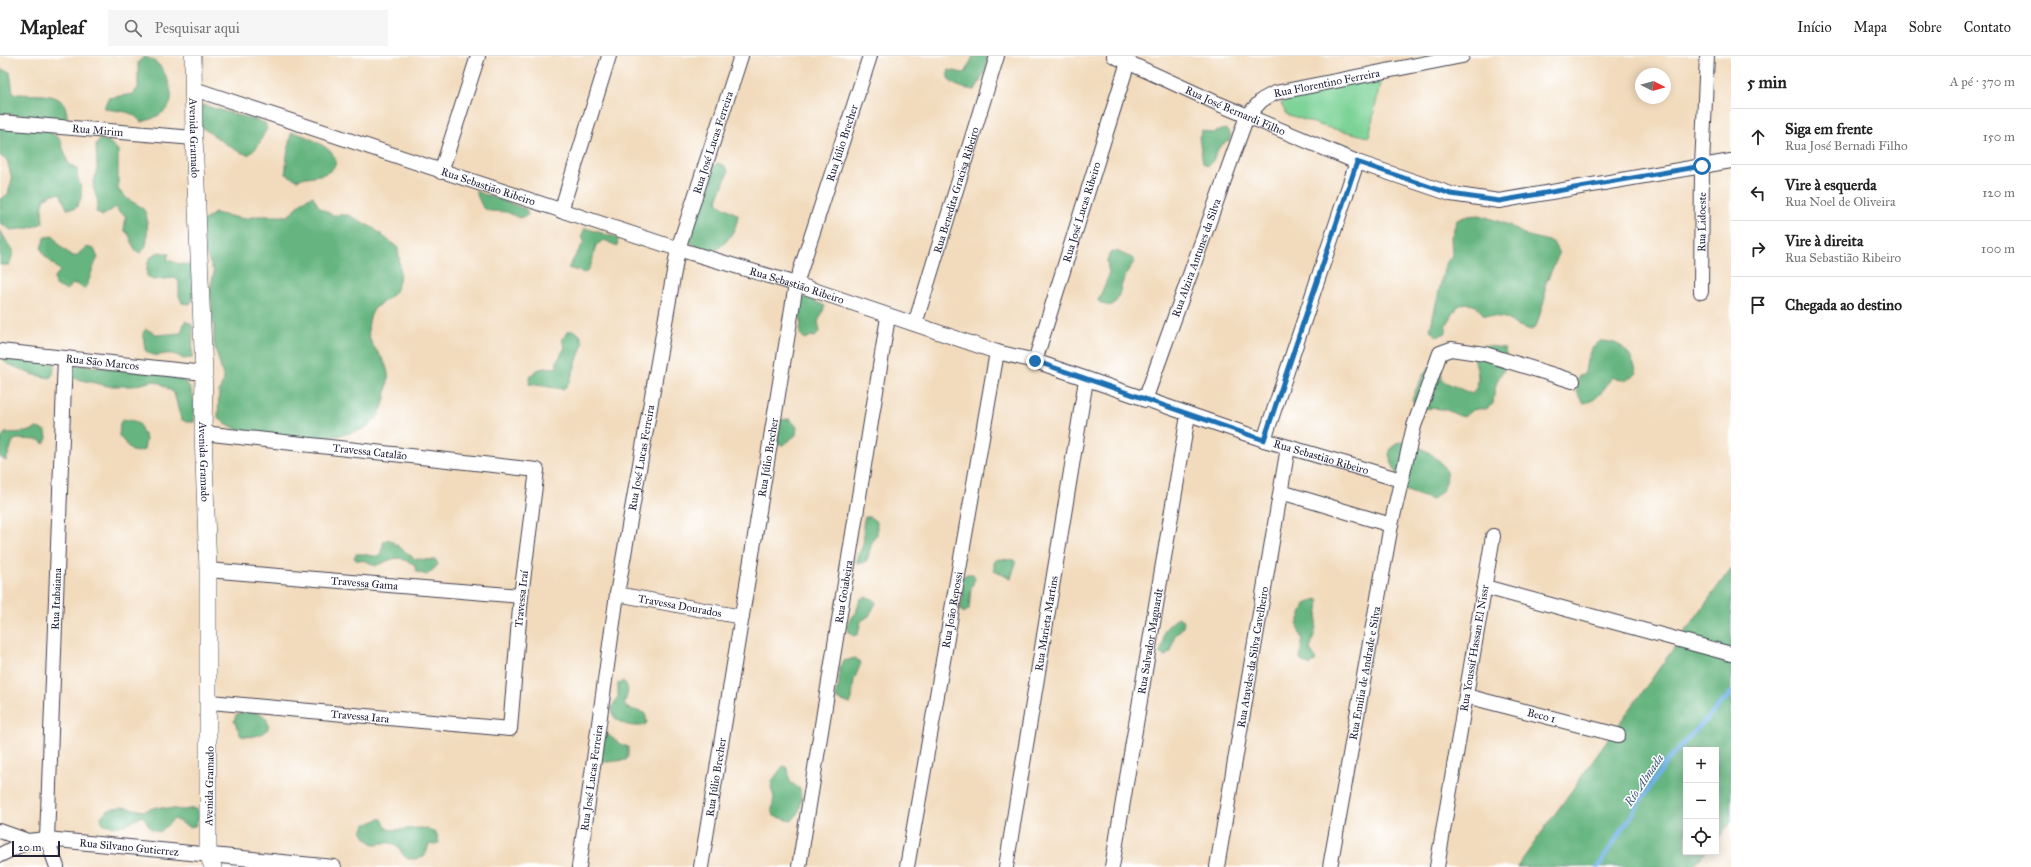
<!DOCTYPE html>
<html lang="pt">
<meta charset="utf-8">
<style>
body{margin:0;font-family:"IM FELL Great Primer",serif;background:#f6f6f6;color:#222}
.controls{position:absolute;right:12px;bottom:12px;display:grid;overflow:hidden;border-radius:0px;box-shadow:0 2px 10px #0003}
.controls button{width:36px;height:36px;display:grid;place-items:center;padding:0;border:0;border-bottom:1px solid #e0e0e0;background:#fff;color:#222;font:20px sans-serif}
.compass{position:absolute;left:1635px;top:12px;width:36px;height:36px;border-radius:50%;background:#fff;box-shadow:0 2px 10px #0003;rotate:96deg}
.scale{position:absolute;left:12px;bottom:10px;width:48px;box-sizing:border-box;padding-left:4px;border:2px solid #22223b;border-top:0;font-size:11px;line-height:14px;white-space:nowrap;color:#22223b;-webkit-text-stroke:3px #fff;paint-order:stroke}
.stop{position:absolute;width:12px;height:12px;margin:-9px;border:3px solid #1f6fb2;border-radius:50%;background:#fff}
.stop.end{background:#1f6fb2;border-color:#fff;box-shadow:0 1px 4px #0008}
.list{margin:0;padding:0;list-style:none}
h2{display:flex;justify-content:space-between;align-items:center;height:52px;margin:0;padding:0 16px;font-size:17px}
h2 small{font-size:13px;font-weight:400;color:#767676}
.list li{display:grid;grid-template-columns:26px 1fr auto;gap:12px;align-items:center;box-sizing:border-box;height:56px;padding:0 16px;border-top:1px solid #e0e0e0}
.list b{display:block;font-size:15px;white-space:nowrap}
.list p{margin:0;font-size:13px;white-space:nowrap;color:#767676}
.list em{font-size:13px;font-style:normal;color:#767676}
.icon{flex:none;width:22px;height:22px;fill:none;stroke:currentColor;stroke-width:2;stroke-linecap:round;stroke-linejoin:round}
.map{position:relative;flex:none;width:1731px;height:811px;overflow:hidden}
header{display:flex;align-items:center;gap:24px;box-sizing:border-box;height:56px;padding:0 20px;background:#fff;border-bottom:1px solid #e0e0e0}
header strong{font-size:19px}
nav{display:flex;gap:22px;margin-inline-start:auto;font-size:14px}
.search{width:280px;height:36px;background:#f6f6f6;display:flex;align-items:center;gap:10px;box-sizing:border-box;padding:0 14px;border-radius:0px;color:#767676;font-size:15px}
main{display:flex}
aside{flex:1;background:#fff}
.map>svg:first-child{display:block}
</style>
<header>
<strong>Mapleaf</strong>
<div class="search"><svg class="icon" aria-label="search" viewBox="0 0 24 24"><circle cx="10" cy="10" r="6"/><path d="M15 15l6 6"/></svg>Pesquisar aqui</div>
<nav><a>Início</a><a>Mapa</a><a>Sobre</a><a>Contato</a></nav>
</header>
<main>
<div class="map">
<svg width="1731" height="811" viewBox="0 0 1731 811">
<rect width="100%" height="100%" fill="#fff"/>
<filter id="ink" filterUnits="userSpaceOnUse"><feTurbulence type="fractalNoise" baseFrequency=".025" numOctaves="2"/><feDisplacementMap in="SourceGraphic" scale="8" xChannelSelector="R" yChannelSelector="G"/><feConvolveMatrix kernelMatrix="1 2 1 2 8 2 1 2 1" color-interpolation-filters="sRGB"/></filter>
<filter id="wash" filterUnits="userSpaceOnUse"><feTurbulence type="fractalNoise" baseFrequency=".012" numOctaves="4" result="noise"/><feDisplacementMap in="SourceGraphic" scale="16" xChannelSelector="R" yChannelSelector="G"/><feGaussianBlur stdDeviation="0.9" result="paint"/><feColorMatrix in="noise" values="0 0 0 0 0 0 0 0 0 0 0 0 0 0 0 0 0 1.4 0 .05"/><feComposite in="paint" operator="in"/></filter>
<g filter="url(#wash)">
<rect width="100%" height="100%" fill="#f2dbbd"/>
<path fill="#7dd397" stroke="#507a69" d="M1381 23 1369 81 1326 71 1286 58 1281 47C1313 32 1346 26 1381 23Z"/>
<path fill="#66b580" stroke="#446c5e" d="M973 0H984L988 2 985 16 975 34C965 33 942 28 949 14L963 17 966 16Z
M144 1C146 2 150 2 153 4 164 10 175 36 170 48 165 58 151 64 141 66 129 52 120 57 104 52L108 42 133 38 138 32V6Z
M0 13 10 16 13 37C36 42 69 30 67 65L0 57Z
M203 49 265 67 267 73C258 86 262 89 248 99 230 93 217 81 201 71V50Z
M0 67 49 75 60 83 68 107 77 113C77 132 88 133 76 152L67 153 60 137 53 138 45 142 42 153 43 167 30 172 11 174 0 167V144L8 138 12 123 7 104 0 100Z
M1226 73 1231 78 1229 85C1213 91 1219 101 1208 110L1203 107 1199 81 1202 74 1212 77Z
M292 76C303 78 352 98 330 115 322 121 307 119 297 124L286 118C285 110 289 82 292 76Z
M100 83 108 85 118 94V133C136 157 150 140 147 180 147 187 146 193 140 197L135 194 129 179 124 174 126 160 119 156 116 151 102 160 96 156 98 146 93 131 97 112 96 89Z
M718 107 725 110 728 116 717 144 719 148 738 159C737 176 723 193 707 198L689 185 687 170 696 145 706 142 709 136 706 126 713 110Z
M475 135 526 153 528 159 519 162 507 156 490 155 483 152Z
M313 140 319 151 332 159H349L373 172 398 192C400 207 403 227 392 239 382 249 372 249 369 266 364 292 385 295 388 318 389 323 387 330 386 336 384 349 381 358 371 368 355 384 275 385 253 379 241 376 228 369 218 362L219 336 224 324 214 287V272L210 234 214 216 206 198 200 167 215 157 244 163 257 160H288L304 144Z
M1480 159 1509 169 1525 179 1553 186 1559 198 1545 229V242L1536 271 1531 274 1516 269 1506 262 1484 259 1476 250 1466 247 1458 250 1447 268 1446 276 1438 281 1430 274 1445 209 1452 199 1451 181 1457 164 1467 160Z
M585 172 618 182 617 190 604 184 596 189C592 200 594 210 585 217L568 212 584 186 582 179Z
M0 173C2 176 2 178 4 181 12 197 17 188 9 209H0Z
M54 180 59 189 72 200H76L86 191 94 193 98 202C91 213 91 224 84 233L77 228H73L66 234 55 229 54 221 60 215 44 199 41 192 45 181Z
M1116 195 1132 202 1135 205C1130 211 1126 218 1123 225 1118 238 1118 259 1098 245L1109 219 1107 205 1110 197Z
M160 196 169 198 167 203C175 207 183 209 193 209L194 241 190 248 182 247 179 240V225L176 222 153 224 147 220C146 209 148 199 160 196Z
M797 241 808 242 825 250 818 266 820 275 815 281 811 280 805 283 800 278 801 263 796 256Z
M185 265 191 268 193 271 192 302 183 303C166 290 159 307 145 294L143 277 146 273 158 279 181 277Z
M569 275H575L580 279 583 287 569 328 563 333 529 328C530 312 544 311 557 312V306L565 291 562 284Z
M1600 285C1623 285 1630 296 1637 317 1628 325 1622 326 1612 321 1604 332 1599 345 1584 347 1575 338 1576 332 1579 320L1585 316C1587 304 1588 292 1600 285Z
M1484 289 1504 292C1513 314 1501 311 1496 329 1494 335 1494 342 1493 348L1486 353C1475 352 1471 354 1464 361 1457 360 1453 356 1446 354 1437 351 1426 354 1416 351L1412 344C1417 330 1422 318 1433 307L1441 312 1442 322 1445 326 1472 338C1483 326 1476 311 1473 297L1479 291Z
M4 301 55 307 53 318 50 322 31 318 6 307 3 304Z
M71 308 177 320C194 328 196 349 194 366H186L181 363 174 337 160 327 153 325 133 330H108L69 321Z
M123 363 138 366 146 383 144 394 138 396 132 395 119 380 120 367Z
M790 363 797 371 796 379 783 389 776 388 777 364Z
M37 372 46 375 47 382 44 388 39 384 17 383 13 385 6 405 0 401 1 383 5 377 27 376Z
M1399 386C1428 389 1469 417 1432 444L1407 435 1401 430 1389 399 1391 392Z
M865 461H870L877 466V478L872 486 867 504 863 507H857C857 499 861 495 863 488 865 479 861 471 865 461Z
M389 483 415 503 436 504 438 509 427 519 417 516 414 508 400 502 392 503 375 510 366 505 356 504 354 502 356 498C364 497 371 501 380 500L384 485Z
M999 503 1014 504 1016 507 1011 522 994 514V505Z
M1731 512V766L1716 785V694H1686V796H1706L1692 811H1517Z
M967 518H973L975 522 971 533 969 553 964 557 960 554 963 538 961 522Z
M867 541 873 543 876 547 869 560 861 565 858 578 853 580 849 576 847 569 850 563 856 557 860 543Z
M1317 543 1319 545 1316 571 1310 594 1316 604 1310 610 1300 604 1302 584 1297 569 1305 548Z
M1178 561 1184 565 1183 571 1174 581 1171 596 1165 600 1160 598C1160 594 1164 589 1163 585 1163 571 1168 571 1178 561Z
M855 602 861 607 854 624 852 643 850 648 837 643 836 637 839 629V611L844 605Z
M623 625C631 632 627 639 624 648L627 652 645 657 647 666 645 669C627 674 600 661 618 642V627Z
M246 656C257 656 270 658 268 673 260 680 252 682 241 680L234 665 236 659Z
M606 677 620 688 628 691V700L626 704 607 706 598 705 600 681Z
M783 710 788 712 790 726 800 733C802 745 801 758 791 765L774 760 772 754 774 741 771 732 772 725Z
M122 751 144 755 156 751 183 754 195 752 200 759 195 770 189 771 174 763 160 776 151 773 143 760C126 768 121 774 102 767L101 761C106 754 112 752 122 751Z
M379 763H382L387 773C405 777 436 762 439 787L429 789 424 801C398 809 404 791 394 788 377 783 376 797 362 776L365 769Z"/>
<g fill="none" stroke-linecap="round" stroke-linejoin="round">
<path stroke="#71b1e5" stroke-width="5" d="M1598 811 1666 706 1731 637"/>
</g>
</g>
<g filter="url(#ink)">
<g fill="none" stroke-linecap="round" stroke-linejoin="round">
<defs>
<g id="minor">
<path id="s1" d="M1114 0 1219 48 1357 106 1451 138 1499 145 1731 105"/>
<path id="s2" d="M194 33 678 193 796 228 997 296 1035 305 1264 384 1401 424"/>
<path id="s3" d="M0 66 194 82"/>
<path d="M441 116 478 0"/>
<path d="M561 155 609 0"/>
<path id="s4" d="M1701 236 1702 110 1707 0"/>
<path id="s5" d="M915 268 997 0"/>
<path id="s6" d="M0 295 204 317"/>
<path id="s7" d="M1035 305 1128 6"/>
<path id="s8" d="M1145 344 1247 60 1262 44 1275 37 1462 0"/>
<path id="s9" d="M203 377 537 414 521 540 510 673 210 646"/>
<path d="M1264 384 1357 106"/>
<path d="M1281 436 1391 469"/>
<path id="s10" d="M208 514 521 540"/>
<path d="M1485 531 1731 598"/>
<path id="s11" d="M617 538 742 561"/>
<path id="s12" d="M1466 640 1618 679"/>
<path d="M0 775 28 785"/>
<path id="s13" d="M0 799 28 785 47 783 334 811"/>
<path id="s14" d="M57 811 47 783 65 302"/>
<path id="s15" d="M579 811 617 538 678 193 741 0"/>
<path id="s16" d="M701 811 796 228 870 0"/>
<path id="s17" d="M799 811 888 261"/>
<path id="s18" d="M907 811 997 296"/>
<path id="s19" d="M1006 811 1086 324"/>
<path id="s20" d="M1112 811 1188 359"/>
<path id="s21" d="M1217 811 1288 391"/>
<path id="s22" d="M1330 811 1391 469 1414 370 1440 297 1451 293 1485 298 1573 325"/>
<path id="s23" d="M1437 811 1493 480"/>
</g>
<g id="tertiary">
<path id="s24" d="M193 0 194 82 204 317 203 377 208 514V798L213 811"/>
</g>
</defs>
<use href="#minor" stroke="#413e4e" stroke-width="16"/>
<use href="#tertiary" stroke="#413e4e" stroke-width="18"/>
<use href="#minor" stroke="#fff" stroke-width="14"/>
<use href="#tertiary" stroke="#fff" stroke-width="17"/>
</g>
</g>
<g fill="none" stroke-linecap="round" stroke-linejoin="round" filter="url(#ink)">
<path stroke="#1f6fb2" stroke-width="5" d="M1035 305 1264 384 1357 106 1451 138 1499 145 1702 110"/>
</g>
<g text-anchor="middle" stroke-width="3" stroke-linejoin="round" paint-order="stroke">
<g font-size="11" fill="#22223b" stroke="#fff">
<text dy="4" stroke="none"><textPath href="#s8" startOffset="391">Rua Florentino Ferreira</textPath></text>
<text dy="4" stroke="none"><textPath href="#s1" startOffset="133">Rua José Bernardi Filho</textPath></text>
<text dy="4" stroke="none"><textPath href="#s3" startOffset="98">Rua Mirim</textPath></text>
<text dy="4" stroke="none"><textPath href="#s24" startOffset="82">Avenida Gramado</textPath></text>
<text dy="4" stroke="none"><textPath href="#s15" startOffset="738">Rua José Lucas Ferreira</textPath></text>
<text dy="4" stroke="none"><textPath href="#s16" startOffset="739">Rua Júlio Brecher</textPath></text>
<text dy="4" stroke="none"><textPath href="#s2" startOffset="310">Rua Sebastião Ribeiro</textPath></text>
<text dy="4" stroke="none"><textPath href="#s5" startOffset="140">Rua Benedita Gracisa Ribeiro</textPath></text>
<text dy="4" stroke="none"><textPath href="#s7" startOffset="156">Rua José Lucas Ribeiro</textPath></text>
<text dy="4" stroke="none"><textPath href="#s4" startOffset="70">Rua Lidoeste</textPath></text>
<text dy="4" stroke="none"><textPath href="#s8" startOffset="151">Rua Alzira Antunes da Silva</textPath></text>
<text dy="4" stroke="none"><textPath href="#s2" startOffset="634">Rua Sebastião Ribeiro</textPath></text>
<text dy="4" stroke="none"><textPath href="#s6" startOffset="103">Rua São Marcos</textPath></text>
<text dy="4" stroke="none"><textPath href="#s9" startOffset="168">Travessa Catalão</textPath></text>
<text dy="4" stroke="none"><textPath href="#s15" startOffset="414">Rua José Lucas Ferreira</textPath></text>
<text dy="4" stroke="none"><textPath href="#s16" startOffset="415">Rua Júlio Brecher</textPath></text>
<text dy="4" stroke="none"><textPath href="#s2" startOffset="1186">Rua Sebastião Ribeiro</textPath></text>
<text dy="4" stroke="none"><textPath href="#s24" startOffset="406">Avenida Gramado</textPath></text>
<text dy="4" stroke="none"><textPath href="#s10" startOffset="157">Travessa Gama</textPath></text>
<text dy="4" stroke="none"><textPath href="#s17" startOffset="279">Rua Goiabeira</textPath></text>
<text dy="4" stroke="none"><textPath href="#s14" startOffset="270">Rua Itabaiana</textPath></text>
<text transform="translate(521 543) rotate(-84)" y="4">Travessa Iraí</text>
<text dy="4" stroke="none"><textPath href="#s11" startOffset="64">Travessa Dourados</textPath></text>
<text dy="4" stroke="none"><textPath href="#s18" startOffset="261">Rua João Repossi</textPath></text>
<text dy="4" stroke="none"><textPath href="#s19" startOffset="247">Rua Marieta Martins</textPath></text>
<text dy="4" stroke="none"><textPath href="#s20" startOffset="229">Rua Salvador Maguardt</textPath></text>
<text dy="4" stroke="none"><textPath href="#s23" startOffset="222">Rua Youssif Hassan El Nissr</textPath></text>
<text dy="4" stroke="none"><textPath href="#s21" startOffset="213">Rua Ataydes da Silva Cavelheiro</textPath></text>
<text dy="4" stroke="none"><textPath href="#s22" startOffset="197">Rua Emilia de Andrade e Silva</textPath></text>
<text dy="4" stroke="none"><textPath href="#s12" startOffset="78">Beco 1</textPath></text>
<text transform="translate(360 660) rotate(5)" y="4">Travessa Iara</text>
<text dy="4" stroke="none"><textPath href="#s15" startOffset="90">Rua José Lucas Ferreira</textPath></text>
<text dy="4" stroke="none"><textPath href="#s16" startOffset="91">Rua Júlio Brecher</textPath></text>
<text transform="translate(209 730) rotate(-89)" y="4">Avenida Gramado</text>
<text dy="4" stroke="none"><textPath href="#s13" startOffset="133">Rua Silvano Gutierrez</textPath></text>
</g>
<g font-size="12" font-style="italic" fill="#425b7f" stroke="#fff">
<text transform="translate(1644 724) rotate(-56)" y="4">Río Almada</text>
</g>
</g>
</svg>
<div class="controls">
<button>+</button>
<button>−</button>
<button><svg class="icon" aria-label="locate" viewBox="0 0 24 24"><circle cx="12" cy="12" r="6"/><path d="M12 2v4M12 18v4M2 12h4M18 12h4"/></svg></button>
</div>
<svg class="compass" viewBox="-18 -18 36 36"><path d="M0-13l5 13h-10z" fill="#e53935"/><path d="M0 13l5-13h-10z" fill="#767676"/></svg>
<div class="scale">20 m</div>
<div class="stop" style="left:1702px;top:110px"></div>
<div class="stop end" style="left:1035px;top:305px"></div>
</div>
<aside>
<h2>5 min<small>A pé · 370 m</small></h2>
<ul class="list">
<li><svg class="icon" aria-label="ahead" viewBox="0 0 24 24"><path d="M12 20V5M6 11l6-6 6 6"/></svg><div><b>Siga em frente</b><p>Rua José Bernadi Filho</p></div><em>150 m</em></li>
<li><svg class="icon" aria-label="left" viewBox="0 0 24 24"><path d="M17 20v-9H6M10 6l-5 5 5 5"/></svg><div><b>Vire à esquerda</b><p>Rua Noel de Oliveira</p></div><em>120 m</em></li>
<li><svg class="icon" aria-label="right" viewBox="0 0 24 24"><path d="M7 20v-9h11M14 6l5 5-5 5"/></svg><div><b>Vire à direita</b><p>Rua Sebastião Ribeiro</p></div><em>100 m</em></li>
<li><svg class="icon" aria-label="arrive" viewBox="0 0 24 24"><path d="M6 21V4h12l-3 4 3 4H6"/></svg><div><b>Chegada ao destino</b></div></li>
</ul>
</aside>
</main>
